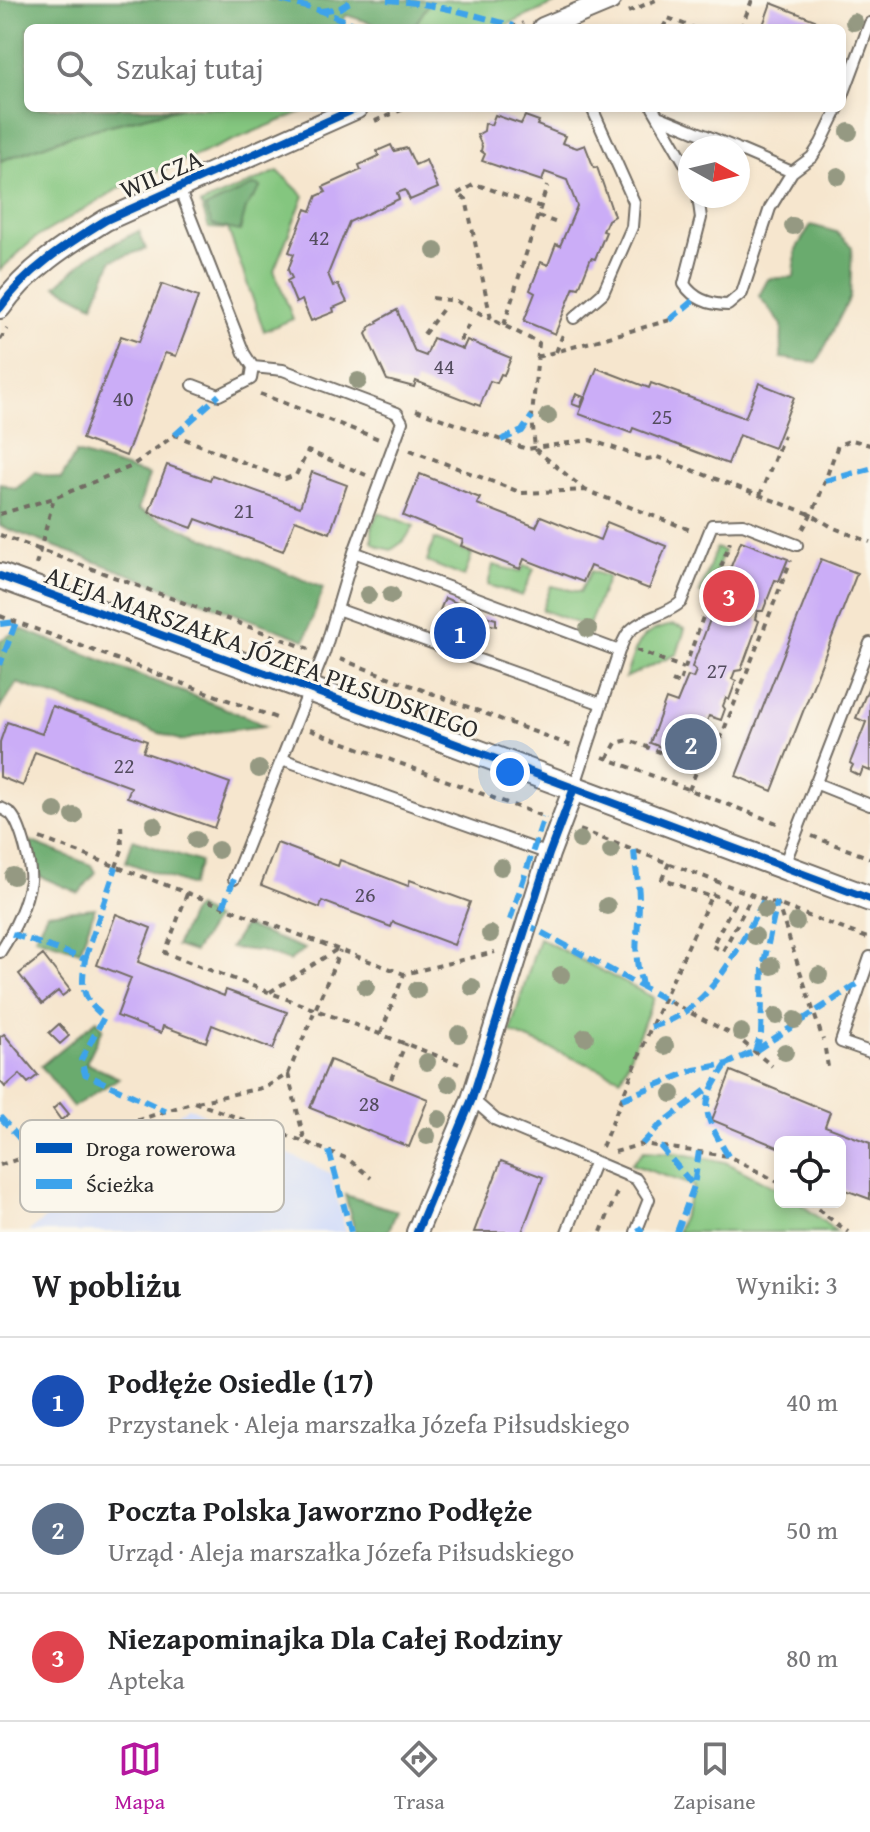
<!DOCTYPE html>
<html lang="pl">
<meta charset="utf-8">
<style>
body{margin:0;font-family:"Gentium Book Plus",serif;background:#f2f2f2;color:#202124}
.controls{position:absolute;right:24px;bottom:24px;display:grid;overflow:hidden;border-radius:12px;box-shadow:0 4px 12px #0003}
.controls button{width:72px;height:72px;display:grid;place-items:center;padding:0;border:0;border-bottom:2px solid #e0e0e0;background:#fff;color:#202124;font:40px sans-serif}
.compass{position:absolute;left:678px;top:136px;width:72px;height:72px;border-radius:50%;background:#fff;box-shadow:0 4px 12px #0003;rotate:98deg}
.you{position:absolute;left:510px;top:772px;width:28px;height:28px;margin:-20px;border:6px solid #fff;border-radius:50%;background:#1a73e8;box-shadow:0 0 0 12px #1a73e833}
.badge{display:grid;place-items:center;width:52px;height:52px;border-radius:50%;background:#b5179e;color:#fff;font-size:26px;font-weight:700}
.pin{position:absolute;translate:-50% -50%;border:4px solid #fff;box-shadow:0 2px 8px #0006}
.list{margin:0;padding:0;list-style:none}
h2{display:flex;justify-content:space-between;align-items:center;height:104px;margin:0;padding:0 32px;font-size:34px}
h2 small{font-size:26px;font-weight:400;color:#757577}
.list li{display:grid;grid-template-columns:52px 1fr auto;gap:24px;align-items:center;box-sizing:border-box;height:128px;padding:0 32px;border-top:2px solid #e0e0e0}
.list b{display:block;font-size:30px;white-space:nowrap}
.list p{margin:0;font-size:26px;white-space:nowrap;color:#757577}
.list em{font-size:26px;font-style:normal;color:#757577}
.icon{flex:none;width:44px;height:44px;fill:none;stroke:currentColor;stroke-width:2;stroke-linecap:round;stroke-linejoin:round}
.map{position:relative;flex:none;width:870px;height:1232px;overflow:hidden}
.search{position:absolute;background:#fff;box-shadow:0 4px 12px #0003;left:24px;right:24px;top:24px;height:88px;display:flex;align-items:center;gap:20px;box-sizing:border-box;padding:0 28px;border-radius:12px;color:#757577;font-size:30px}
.sheet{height:488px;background:#fff}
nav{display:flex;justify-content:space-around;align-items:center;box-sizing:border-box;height:112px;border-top:2px solid #e0e0e0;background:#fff;font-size:22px;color:#757577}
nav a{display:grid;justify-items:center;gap:4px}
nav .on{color:#b5179e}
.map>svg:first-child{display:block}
</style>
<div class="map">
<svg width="870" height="1232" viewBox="0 0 870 1232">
<rect width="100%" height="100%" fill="#fbf7ec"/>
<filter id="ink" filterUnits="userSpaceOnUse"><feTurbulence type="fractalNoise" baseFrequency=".0125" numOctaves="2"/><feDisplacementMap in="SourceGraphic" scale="16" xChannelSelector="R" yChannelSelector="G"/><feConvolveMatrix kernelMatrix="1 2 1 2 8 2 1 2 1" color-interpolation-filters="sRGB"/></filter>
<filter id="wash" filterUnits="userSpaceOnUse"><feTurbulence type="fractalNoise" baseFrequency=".006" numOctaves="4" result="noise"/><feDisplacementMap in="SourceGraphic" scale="32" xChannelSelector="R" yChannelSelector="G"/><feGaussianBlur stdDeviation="1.8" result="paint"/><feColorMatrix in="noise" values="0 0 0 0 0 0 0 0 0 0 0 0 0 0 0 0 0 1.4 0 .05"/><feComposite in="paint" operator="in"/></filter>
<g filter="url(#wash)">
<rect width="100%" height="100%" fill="#f6e6ce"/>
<path fill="#cfdafa" d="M188 1107 330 1173 346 1232H28Z"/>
<path fill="#84c67f" stroke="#587855" stroke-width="2" d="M431 0H563L500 28H413Z
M179 108H311L123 186 34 239 0 270V161L75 134Z
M278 171 304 196 274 270 293 319 264 331 228 229 209 228 201 204Z
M378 512 414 526 404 541 391 550 380 547 372 542V527Z
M434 539 472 554 464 577 427 562Z
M716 548 724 551 707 596 700 593Z
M493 565 520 572 525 565 534 569 522 596 488 585Z
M591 571 608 577 588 627 542 610 551 586 580 592Z
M674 625 685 629 677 654 625 678C636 648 637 630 674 625Z
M539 938 654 998 621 1078 510 1032Z
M644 1151 677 1153 725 1162 780 1190V1202H798L837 1232H677L694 1186 631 1164Z"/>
<path fill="#6bab6e" stroke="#4b6b4c" stroke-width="2" d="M0 0H431L413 28H387L346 15 341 28H28V108H179L75 134 0 161Z
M254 185 261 187 246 208 240 231 212 225 205 208Z
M811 225 836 232 852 247 850 297 817 363 781 358 782 325 759 296 768 279 794 277 796 249Z
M139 231 146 249 112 260 93 305 56 286 91 255Z
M76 453 149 475 138 510 323 588 305 640 0 526V483L16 489 35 472 61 479Z
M21 629 247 717 265 726 214 732 182 741 17 683 0 708V640Z
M133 839 200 862 191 886 126 862Z
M30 841 91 865 96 872 79 893 37 875Z
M95 908 80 951 35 937 47 913Z
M197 908 215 919 194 952 176 946 191 913Z
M244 926 305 949 289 961 261 951 230 948Z
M97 1020 103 1028 86 1063 119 1078 73 1107 41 1066Z
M345 1195 397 1211 388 1232H355Z"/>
<g id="blocks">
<path fill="#cbadf7" d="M771 3 815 20 812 28H762Z
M495 115 521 124 525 116 539 121 537 125 565 136 562 143 577 148 585 145 594 168 597 167 614 216 608 220 603 231 606 232 595 259 591 258 579 288 574 287 555 334 524 321 535 293 530 290 541 262 548 265 556 244 560 246 577 206 567 180 545 172 542 181 482 161 485 154 481 151 482 146 477 135 484 131 485 123 491 125Z
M391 145 394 151 407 148 415 165 426 160 438 188 410 200 405 190 397 193 399 199 349 222 328 274 333 286 338 284 347 302 333 308 334 312 311 321 302 300 296 303 287 281 292 278 288 270 294 254 289 252 306 209 311 211 317 196 326 192 323 187 361 170 359 165 379 156 377 151Z
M162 284 198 297 176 356 165 353 126 456 82 439 121 336 139 342Z
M397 310 415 352 426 356 433 338 463 349 467 340 511 358 504 375 501 374 497 383 490 381 480 406 416 381 414 387 387 380 366 334 371 326 378 323 377 321Z
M597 368 649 388 651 383 745 418 759 383 794 397 774 448 739 435 728 464 633 428 631 433 579 414Z
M576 394 584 397 580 407 572 404Z
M167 465 210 480 212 475 300 507 312 472 347 485 330 533 295 520 283 551 196 519 192 528 149 512Z
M420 474 480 498 477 504 536 527 541 516 600 540 607 522 666 546 649 589 590 566 583 582 524 559 520 569 461 546 463 540 403 516Z
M741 541 788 559 779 581 775 580 763 611H757L755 619 759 621 741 670 735 671 732 679 736 681 729 700 726 698 723 706 725 709 721 720 709 716 696 749 691 748 687 757 650 743 666 699 677 703 688 676 693 678 696 671 692 667 711 617 716 619 719 612 715 607Z
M821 559 857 573 772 791 736 776Z
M445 598 457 603 453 615 440 610Z
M485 616 496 619V626L482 623V617Z
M870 684V771L863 768 860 776 850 771 853 765 850 763 866 722 856 718Z
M52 706 147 741 143 752 230 783 214 828 127 797 131 787 35 752 23 786 0 777V742L7 722 42 734Z
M277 843 338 866 340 860 408 886 410 880 470 902 454 945 393 922 391 927 322 901 320 908 261 885Z
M116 914 151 928 138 962 224 996 226 990 287 1012 273 1049 212 1025 206 1042 163 1026 161 1033 117 1016 131 978 97 965Z
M43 955 70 990 62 996 58 991 42 1004 19 974Z
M59 1024 69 1036 60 1044 49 1033Z
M4 1034 38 1075 28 1083 20 1074 5 1087 0 1081V1037Z
M330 1060 428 1099 409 1147 310 1108Z
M731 1071 830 1112 825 1126 870 1143V1199L840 1188V1142H780V1148L712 1120Z
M60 1103 69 1114 61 1120 53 1109Z
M501 1161 543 1177 522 1232H474Z"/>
</g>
</g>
<g filter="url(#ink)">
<use href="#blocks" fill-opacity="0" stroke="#726c64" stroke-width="2"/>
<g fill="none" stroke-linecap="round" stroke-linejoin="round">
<defs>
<path id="service" d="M842 98 870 23
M653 108 690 172
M660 117 736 148
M738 149 792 172
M179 188 244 353 253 367 283 370 397 413 402 422 354 552
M698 196 701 218 684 284C694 299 709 305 728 305L742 293 770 208 792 172 812 157 821 143 838 108
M574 318 603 293 632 227 634 202 592 108
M193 385 219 395 251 379 253 367
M337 609 602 704
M282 759 549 854
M815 783 870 805
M574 788 619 651C622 645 624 638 628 633 641 617 666 616 681 602L712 525 743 524 797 545
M0 808C2 808 10 813 11 814 21 825 32 867 30 881 26 905 13 932 0 952
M784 865 870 643
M234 879 324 653 354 552 619 651
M870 957 841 1042 870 1052
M472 1099 496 1120 636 1179 649 1199 636 1232
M567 1232 594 1163"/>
<path id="minor" d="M543 28 610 0
M0 308C26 270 67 244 106 220L357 108
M417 1232 472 1099 549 854 574 788"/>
<path id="tertiary" d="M0 576 309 689 870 899"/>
</defs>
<use href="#service" stroke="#726c64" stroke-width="14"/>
<use href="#minor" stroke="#726c64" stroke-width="24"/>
<use href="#tertiary" stroke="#726c64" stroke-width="28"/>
<path stroke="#726c64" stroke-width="4" stroke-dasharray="6 6" stroke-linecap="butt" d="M628 12 656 0
M511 28 523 23
M663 28 668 18 694 28
M741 28 752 0
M375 121 406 108
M541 207 475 184 457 194 466 199 491 319 539 343 532 416 535 449 585 490
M538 216 560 224
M432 298 456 301 491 319
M504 325 547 186
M424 334 443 309
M0 340 7 329
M460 341 470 322
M556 352 564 332
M537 357 670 320
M260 394 379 439
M416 410 527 449 590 440 647 459 657 457 810 514 834 528 870 542
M410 450 522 493 585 490 693 531
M760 495 784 435
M0 514 54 498 130 467 175 435 285 479 296 475 308 451 366 475
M803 529 817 503 838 445 852 440 870 445
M0 535 309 649
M36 565 54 498
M0 616 279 719
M636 650 684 668
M340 659 572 746
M672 681 679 684 730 542
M310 730 542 816
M603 757 782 825
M607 759 616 743 629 740 698 767
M689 790 698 767 718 745 791 560
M580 830 870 939
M812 836 870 858
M40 838 404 974 495 952
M669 863 662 879 711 897
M116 867 122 850 121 823
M187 894 165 953 459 1064
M777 902 823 1040
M270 992 336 950
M670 1002 737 1037 772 1066
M381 1033 404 974
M825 1049 828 1067
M288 1074 305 1142 348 1159 371 1178
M391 1079 406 1043
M197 1102 266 1087 288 1074 340 951
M602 1147 651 1027 712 894 734 904 712 946 723 951 753 894
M615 1152 642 1144 728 1156 780 1183
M0 1165 194 1102 305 1142
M808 1202 848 1232
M601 1232 618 1190"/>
<use href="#service" stroke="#fff" stroke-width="10"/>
<use href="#minor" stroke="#fff" stroke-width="20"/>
<use href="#tertiary" stroke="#fff" stroke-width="24"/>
<path stroke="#3ea3eb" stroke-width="6" stroke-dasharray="12 6" stroke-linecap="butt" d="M281 0 321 11 356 25 354 28
M387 0C432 3 471 14 514 26
M321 11 340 8 353 0
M670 320 696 298
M175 435 219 395
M501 440 522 431 532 416
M825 481 870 469
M0 624 16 622 0 665
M634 850C635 866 639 883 639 900 639 935 631 951 643 987
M223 907 234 879
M510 920 544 817
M526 924 670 1002
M12 934 85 959C81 989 81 997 104 1017L81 1060 85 1074 166 1111
M85 959 116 867
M651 1027C710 1013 739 947 765 898
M755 1051 761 1034 763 967 777 902
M727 1064C697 1106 704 1114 728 1156
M622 1099 694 1070 727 1064 755 1051 862 981
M0 1117 22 1141 40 1152
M642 1144 659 1126 710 1087
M660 1146 694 1186
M329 1151 351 1232
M638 1227 643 1232
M677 1232 694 1186 699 1151"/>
<defs>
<path id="cycleway" d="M0 308C26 270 67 244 106 220L357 108
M0 576 309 689 870 899
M417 1232 472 1099 549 854 574 788"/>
</defs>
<use href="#cycleway" stroke="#fbf7ec" stroke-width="13"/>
<use href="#cycleway" stroke="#0057b8" stroke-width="8"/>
</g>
<g fill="#959982">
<circle cx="854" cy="22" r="9"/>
<circle cx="849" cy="132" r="9"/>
<circle cx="838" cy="176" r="9"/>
<circle cx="793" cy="226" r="9"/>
<circle cx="435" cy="251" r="9"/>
<circle cx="358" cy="381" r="9"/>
<circle cx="548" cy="416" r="9"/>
<circle cx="368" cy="595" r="9"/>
<circle cx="391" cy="595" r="9"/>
<circle cx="588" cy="629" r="9"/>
<circle cx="259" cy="769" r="9"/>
<circle cx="55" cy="811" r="9"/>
<circle cx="74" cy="816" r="9"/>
<circle cx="154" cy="825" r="9"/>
<circle cx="196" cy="840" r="9"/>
<circle cx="580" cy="840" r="9"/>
<circle cx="218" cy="850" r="9"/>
<circle cx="611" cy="851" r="9"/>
<circle cx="501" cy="867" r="9"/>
<circle cx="13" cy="876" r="9"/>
<circle cx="607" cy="906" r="9"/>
<circle cx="765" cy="910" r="9"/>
<circle cx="796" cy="922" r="9"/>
<circle cx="490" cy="934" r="9"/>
<circle cx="755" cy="936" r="9"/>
<circle cx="772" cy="966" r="9"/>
<circle cx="561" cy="975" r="9"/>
<circle cx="819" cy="975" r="9"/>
<circle cx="366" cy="987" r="9"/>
<circle cx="472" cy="987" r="9"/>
<circle cx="417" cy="990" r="9"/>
<circle cx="776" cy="1016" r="9"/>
<circle cx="795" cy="1020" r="9"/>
<circle cx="741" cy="1032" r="9"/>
<circle cx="459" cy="1034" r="9"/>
<circle cx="585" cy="1037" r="9"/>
<circle cx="665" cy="1046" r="9"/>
<circle cx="785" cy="1052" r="9"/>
<circle cx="427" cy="1062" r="9"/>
<circle cx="449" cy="1084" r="9"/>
<circle cx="672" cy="1094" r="9"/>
<circle cx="439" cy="1119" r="9"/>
<circle cx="427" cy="1136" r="9"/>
</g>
</g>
<g text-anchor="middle" stroke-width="6" stroke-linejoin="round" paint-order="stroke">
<g font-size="22" fill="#534c5e">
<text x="319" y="245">42</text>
<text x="444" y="374">44</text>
<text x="123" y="406">40</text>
<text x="662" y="424">25</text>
<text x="244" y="518">21</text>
<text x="717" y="678">27</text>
<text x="124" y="773">22</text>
<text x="365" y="902">26</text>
<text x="369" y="1111">28</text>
</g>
<g font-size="26" fill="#2b2b2b" stroke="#fbf7ec">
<text transform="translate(161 174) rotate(-23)" y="9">WILCZA</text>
<text transform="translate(262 652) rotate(20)" y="9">ALEJA MARSZAŁKA JÓZEFA PIŁSUDSKIEGO</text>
</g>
</g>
<rect x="20" y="1120" width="264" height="92" rx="12" fill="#fbf7ec" stroke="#bdbab2" stroke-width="2"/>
<rect x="36" y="1143" width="36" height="10" fill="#0057b8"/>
<rect x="36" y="1179" width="36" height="10" fill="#3ea3eb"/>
<g font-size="22" fill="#2b2b2b">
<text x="86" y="1156">Droga rowerowa</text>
<text x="86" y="1192">Ścieżka</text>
</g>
</svg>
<div class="controls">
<button><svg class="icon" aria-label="locate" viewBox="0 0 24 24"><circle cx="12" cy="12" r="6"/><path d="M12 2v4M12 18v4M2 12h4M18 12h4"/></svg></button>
</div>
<svg class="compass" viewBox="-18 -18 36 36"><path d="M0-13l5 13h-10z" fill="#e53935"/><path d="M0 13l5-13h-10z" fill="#757577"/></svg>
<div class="you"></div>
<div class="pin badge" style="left:460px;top:633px;background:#1a4fb4">1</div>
<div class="pin badge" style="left:691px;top:744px;background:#5c6f8a">2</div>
<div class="pin badge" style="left:729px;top:596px;background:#e0444e">3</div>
<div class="search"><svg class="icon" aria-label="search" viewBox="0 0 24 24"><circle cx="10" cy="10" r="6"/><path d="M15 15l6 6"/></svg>Szukaj tutaj</div>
</div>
<section class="sheet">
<h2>W pobliżu<small>Wyniki: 3</small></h2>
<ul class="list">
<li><span class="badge" style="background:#1a4fb4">1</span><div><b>Podłęże Osiedle (17)</b><p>Przystanek · Aleja marszałka Józefa Piłsudskiego</p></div><em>40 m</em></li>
<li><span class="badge" style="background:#5c6f8a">2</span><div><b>Poczta Polska Jaworzno Podłęże</b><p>Urząd · Aleja marszałka Józefa Piłsudskiego</p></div><em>50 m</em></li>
<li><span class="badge" style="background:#e0444e">3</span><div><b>Niezapominajka Dla Całej Rodziny</b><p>Apteka</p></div><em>80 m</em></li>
</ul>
</section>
<nav>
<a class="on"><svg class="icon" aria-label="map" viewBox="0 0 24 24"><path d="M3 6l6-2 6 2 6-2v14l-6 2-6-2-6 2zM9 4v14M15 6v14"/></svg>Mapa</a>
<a><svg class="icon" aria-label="directions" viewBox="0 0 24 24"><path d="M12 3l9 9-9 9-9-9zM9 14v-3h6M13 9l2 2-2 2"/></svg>Trasa</a>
<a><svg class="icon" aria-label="saved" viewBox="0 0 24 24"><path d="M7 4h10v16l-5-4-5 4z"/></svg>Zapisane</a>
</nav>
